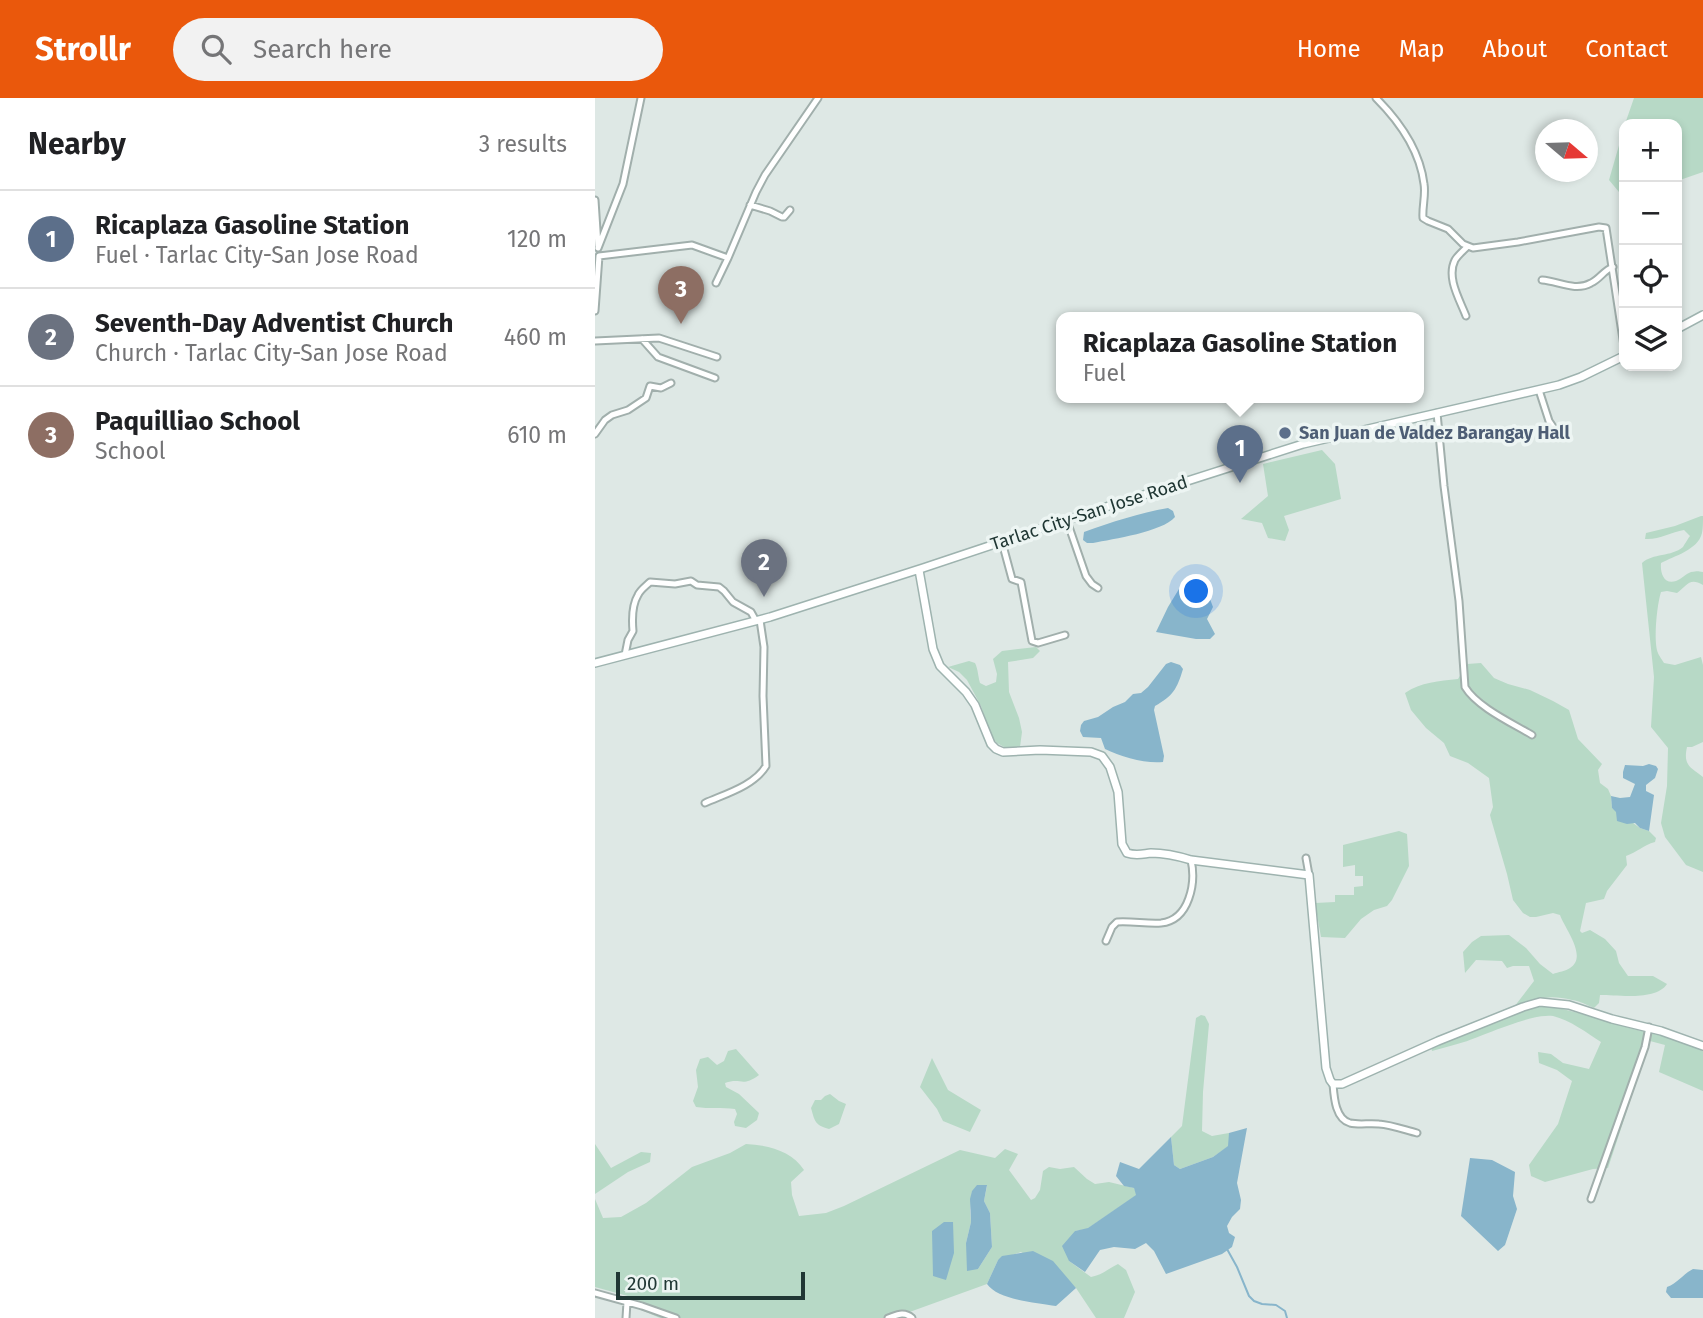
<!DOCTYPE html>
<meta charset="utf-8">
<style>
body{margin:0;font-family:"Fira Sans",sans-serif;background:#f2f2f2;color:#202124}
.controls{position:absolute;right:21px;top:21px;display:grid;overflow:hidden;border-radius:14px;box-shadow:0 4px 10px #0003}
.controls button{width:63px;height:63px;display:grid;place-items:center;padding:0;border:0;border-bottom:2px solid #e0e0e0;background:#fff;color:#202124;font:35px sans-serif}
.compass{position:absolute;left:940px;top:21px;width:63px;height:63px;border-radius:50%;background:#fff;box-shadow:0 4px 10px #0003;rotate:109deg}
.scale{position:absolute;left:21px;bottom:18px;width:189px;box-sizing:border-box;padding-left:7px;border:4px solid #203734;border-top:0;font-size:19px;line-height:24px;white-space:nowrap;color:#203734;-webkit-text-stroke:5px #edf5f3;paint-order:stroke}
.you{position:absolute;left:602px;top:494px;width:24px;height:24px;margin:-18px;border:5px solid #fff;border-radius:50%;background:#1a73e8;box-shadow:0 0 0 10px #1a73e833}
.badge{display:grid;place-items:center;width:46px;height:46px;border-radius:50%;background:#ea580c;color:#fff;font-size:23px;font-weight:700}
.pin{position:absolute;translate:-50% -58px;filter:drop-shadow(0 2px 4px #0008)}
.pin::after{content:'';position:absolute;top:37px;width:24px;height:21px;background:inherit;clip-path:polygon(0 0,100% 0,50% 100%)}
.popup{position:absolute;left:461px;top:214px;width:368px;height:91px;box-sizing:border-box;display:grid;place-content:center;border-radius:14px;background:#fff;filter:drop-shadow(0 2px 5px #0005);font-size:23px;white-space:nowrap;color:#757577}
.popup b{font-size:26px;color:#202124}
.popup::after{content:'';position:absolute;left:50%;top:100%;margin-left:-14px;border:14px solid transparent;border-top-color:#fff}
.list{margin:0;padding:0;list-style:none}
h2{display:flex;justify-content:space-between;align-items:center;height:91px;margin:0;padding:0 28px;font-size:30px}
h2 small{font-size:23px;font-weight:400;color:#757577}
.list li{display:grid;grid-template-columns:46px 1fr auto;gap:21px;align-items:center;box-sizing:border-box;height:98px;padding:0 28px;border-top:2px solid #e0e0e0}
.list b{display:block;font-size:26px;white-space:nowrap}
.list p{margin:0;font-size:23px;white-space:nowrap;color:#757577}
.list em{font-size:23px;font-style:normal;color:#757577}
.icon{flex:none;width:38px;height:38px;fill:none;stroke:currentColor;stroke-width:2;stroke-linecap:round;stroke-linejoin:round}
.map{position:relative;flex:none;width:1108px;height:1220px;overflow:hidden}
header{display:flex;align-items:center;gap:42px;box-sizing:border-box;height:98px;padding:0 35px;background:#ea580c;color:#fff}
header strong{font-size:33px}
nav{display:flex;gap:38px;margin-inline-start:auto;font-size:24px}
.search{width:490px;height:63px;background:#f2f2f2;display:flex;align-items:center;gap:18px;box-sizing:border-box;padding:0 24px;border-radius:38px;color:#757577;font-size:26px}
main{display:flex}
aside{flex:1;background:#fff}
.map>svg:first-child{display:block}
</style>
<header>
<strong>Strollr</strong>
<div class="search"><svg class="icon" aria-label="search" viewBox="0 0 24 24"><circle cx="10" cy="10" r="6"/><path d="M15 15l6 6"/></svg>Search here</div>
<nav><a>Home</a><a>Map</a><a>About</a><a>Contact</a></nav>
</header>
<main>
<aside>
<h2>Nearby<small>3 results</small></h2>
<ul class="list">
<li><span class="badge" style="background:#5c6f8a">1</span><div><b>Ricaplaza Gasoline Station</b><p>Fuel · Tarlac City-San Jose Road</p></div><em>120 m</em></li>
<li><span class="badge" style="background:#6b7280">2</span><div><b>Seventh-Day Adventist Church</b><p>Church · Tarlac City-San Jose Road</p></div><em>460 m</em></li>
<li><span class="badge" style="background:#8d6e63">3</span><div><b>Paquilliao School</b><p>School</p></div><em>610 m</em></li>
</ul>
</aside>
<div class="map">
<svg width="1108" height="1220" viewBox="0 0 1108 1220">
<rect width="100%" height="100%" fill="#dee8e5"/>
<path fill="#b7d9c6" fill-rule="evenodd" d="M1039 0H1108V74L1082 83V26H1030Z
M1029 30V100L1014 82Z
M727 352 740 366 746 401 689 418 694 432 690 443 673 440 667 425 646 421 673 398 668 366Z
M1106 418H1108C1108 423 1108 430 1107 435 1103 452 1079 458 1066 465 1065 475 1069 487 1081 483 1087 481 1090 476 1096 474 1103 473 1102 473 1108 474V487C1094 479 1092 488 1082 495L1072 493 1066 494C1062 506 1058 544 1063 555 1063 556 1069 565 1069 565L1080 567 1106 559 1108 567V644L1097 649H1092C1088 667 1095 669 1108 679V774L1091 767 1070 739 1066 725 1072 688 1073 650 1056 629 1059 579 1047 465C1058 455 1076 459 1088 449 1089 447 1094 439 1095 438L1089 432C1076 434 1064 442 1050 441L1051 435 1080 428Z
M441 549 445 553 438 560 413 564 414 594 424 620 427 634 425 649H409L402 645 397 639 386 608 372 582 364 574 353 569 374 563 380 565C383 571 383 578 385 585L391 588 401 584 402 576 398 561 407 553Z
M886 565 899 580 913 586 935 592 958 603 974 612 983 641 1007 666 1003 672 1005 685 1013 691 1016 698 1017 710 1045 730 1054 733 1061 740 1060 744C1048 747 1043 754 1031 758L1032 767 1012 793 1009 801 991 805 985 833 987 835 995 832 1010 841 1021 853 1024 865 1033 878H1058L1072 886C1061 903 1023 897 1005 897L1004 905 999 910C992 907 985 903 977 902 955 896 939 900 919 909L939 883 934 868H918L912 870 907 863 881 862 870 875 868 854 877 844 886 838 914 837 931 850 945 866 958 876C963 874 971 873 975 870 993 859 970 831 965 817L958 815 941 819H935L928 815 918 802 912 776 896 721 895 717 898 709 894 680 873 665 855 658 849 645 831 630 816 612 810 595C826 584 844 583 863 581L872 566Z
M804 733 812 736 814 768 797 802 792 808 779 812 766 821 750 840 726 839 720 805 740 804V797H759V789L768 788V778H760V767L748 769V747Z
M951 907 1008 921 1034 930 1084 942 1108 953V993L1064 974 1070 947 1055 943 1013 1070 998 1071 950 1084 936 1078 934 1067 963 1026 977 983 962 972 944 965 943 954 956 956 968 965 994 971 1006 944C992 935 975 922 958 918 937 915 890 937 869 944 859 947 848 950 837 953L836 948 940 908Z
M606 917 610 918 614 926 608 994 607 1033 617 1038 634 1035V1048L618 1059 585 1071 579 1067 576 1039 587 1028 601 920Z
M141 951 164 977C146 990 147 979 130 985L131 989 144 996 164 1015 162 1022 151 1030 140 1028 139 1024 142 1016 140 1011C127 1009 114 1011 101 1009L98 1003 103 989 101 972 105 961 113 959 122 967 129 963 133 953Z
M337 960 353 992 386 1012 375 1034 348 1023 342 1011 325 989Z
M235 996 244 1003 251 1006 244 1026 234 1031C220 1027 220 1024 216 1010L220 1002H226L230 998Z
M0 1046 16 1070 46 1054 56 1055 55 1064 33 1074 0 1096Z
M151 1046C173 1047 197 1053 209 1072L196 1084 197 1097 204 1118 231 1115 249 1108 365 1052 400 1060 410 1051 423 1056 414 1072 436 1102 440 1100 445 1092 448 1073 454 1069 465 1071 479 1069 492 1081 500 1086 514 1084 539 1090 542 1097 492 1131 480 1133 474 1163 496 1179C507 1177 513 1171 523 1166L531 1172 540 1194 529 1220H501L481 1190 470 1180 426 1154 403 1162 392 1186 298 1220H65L39 1209 40 1200 0 1189V1101L8 1120 26 1119 51 1105 97 1069 135 1055ZM392 1088 389 1103 395 1115 397 1149 383 1171 371 1145 376 1124 375 1112 377 1093Z"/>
<path fill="#88b5cb" d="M573 410 578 413 580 419C567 434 518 441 498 445H492L488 442 489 434C517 424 544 415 573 410Z
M584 491 601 498 615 501 618 509 612 521 620 536 615 541H601L561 534 573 509Z
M576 564 585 567 588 571C582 591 578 598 560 608L559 612 569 658 568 664C551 666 526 659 510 651L506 640 488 639 485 633 486 627 489 623 503 619 518 609 530 604 538 596 546 595 553 589 571 566Z
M1054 666 1061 668 1063 671 1060 680 1051 687V693L1059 697 1054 733 1045 730 1040 725 1032 726 1022 723 1021 714 1017 710 1016 698 1025 700 1035 699 1040 686 1028 680V674L1030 667 1048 668Z
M652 1030 642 1085 646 1102 645 1111 637 1119 632 1128 634 1135 640 1139 637 1149 627 1156 571 1176 559 1153 551 1145 540 1151 519 1149 505 1152 490 1174 474 1163 467 1148 480 1133 493 1130 541 1097 539 1090 529 1088 521 1078 525 1064 544 1071 576 1039 579 1067 585 1071 618 1059 633 1048 634 1035Z
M875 1060 897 1062 920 1074 918 1098 922 1111 910 1147 903 1153 866 1118Z
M382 1087H392L389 1103 395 1115 397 1149 383 1171 372 1173 371 1145 376 1124 375 1101 377 1093Z
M349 1124H358L359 1155 351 1182 338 1178 337 1133Z
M438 1153 458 1163 481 1190 461 1208C442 1205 403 1202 392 1186L403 1162 407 1158Z
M1098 1171 1108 1172V1200H1076L1071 1194 1072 1189C1083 1185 1088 1176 1098 1171Z"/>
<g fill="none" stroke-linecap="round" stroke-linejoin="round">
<path stroke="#88b5cb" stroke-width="2" d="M632 1151 642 1169 654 1198 659 1203 667 1206 681 1207 690 1213 692 1220"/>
<defs>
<path id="street" d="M781 0C804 23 825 53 829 86 831 97 827 109 828 120L833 123 853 131 868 146 878 150 923 144 1004 129 1011 130 1029 248
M0 102 3 148
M155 107 175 113 187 119H189L195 112
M3 150 28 86 46 0
M947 182C963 183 980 194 996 185 1005 181 1009 172 1018 169
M121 185 133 160
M0 213 4 158 97 147 133 160 161 94 170 77 223 0
M871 218C865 202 851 180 860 162 863 157 868 153 872 149
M47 241 63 259 120 280
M0 243 64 240 122 259
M944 292 954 323 960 332
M842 315 849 388 864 503 870 589C882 609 917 625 937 637
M0 336 10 322 17 317 33 312 51 300 55 288 66 290 76 285
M472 423 491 478 497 486 503 490
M407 444 417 481 426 484 437 543 443 545 470 537
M30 557 33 542 38 533C37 522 37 507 43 497 45 492 51 488 55 484L80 486 96 483 102 487 124 489 129 493 138 504 156 514 161 523
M110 705C130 696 159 688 171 668L168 598 169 549 165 522
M711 760 714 777
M511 843 517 829 522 824C537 823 552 826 566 825 595 822 601 784 596 762
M738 986C739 998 740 1021 755 1025 764 1027 774 1025 784 1026 797 1027 810 1032 822 1035
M996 1101 1050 949 1054 929
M0 1195 47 1208 81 1220
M31 1220 32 1204
M293 1220C302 1217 309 1213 317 1220"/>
<path id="secondary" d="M1082 231 1108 217
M324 472 338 551 345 568 371 594 380 607 396 646 401 651 408 654 445 652 496 654 507 658 515 669 523 694 527 746 532 755C541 758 547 756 556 755 570 755 583 758 596 762L714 777 731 970 735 982 738 986H747L843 943 928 909 945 904 974 907 1017 921 1066 933 1108 948
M0 565 175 519 328 470 514 408 708 346 964 287 986 279 1029 258"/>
</defs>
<use href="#street" stroke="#a1afac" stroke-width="9"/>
<use href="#secondary" stroke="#9eb3af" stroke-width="10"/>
<use href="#street" stroke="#fff" stroke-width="5"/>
<use href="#secondary" stroke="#fff" stroke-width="7"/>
</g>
<circle fill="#5c6f8a" stroke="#edf5f3" stroke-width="2.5" cx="690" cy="335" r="7"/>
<g text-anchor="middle" stroke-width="7" stroke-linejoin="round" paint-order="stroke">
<g font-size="18" font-weight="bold" fill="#4e5e75" stroke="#edf5f3" text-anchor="start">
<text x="704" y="341">San Juan de Valdez Barangay Hall</text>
</g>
<g font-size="18" fill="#203734" stroke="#edf5f3">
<text transform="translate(494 415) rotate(-18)" y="6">Tarlac City-San Jose Road</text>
</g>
</g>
</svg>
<div class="controls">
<button>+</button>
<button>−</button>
<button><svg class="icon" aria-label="locate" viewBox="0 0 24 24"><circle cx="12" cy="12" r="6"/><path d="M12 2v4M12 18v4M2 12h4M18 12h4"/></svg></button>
<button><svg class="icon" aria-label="layers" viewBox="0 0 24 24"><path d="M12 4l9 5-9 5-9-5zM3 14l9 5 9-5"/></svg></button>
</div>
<svg class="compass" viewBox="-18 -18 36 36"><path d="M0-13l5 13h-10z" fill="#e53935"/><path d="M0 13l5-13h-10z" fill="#757577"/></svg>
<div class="scale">200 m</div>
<div class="you"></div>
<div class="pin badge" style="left:645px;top:385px;background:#5c6f8a">1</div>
<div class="popup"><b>Ricaplaza Gasoline Station</b>Fuel</div>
<div class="pin badge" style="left:169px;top:499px;background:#6b7280">2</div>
<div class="pin badge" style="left:86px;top:226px;background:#8d6e63">3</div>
</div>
</main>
